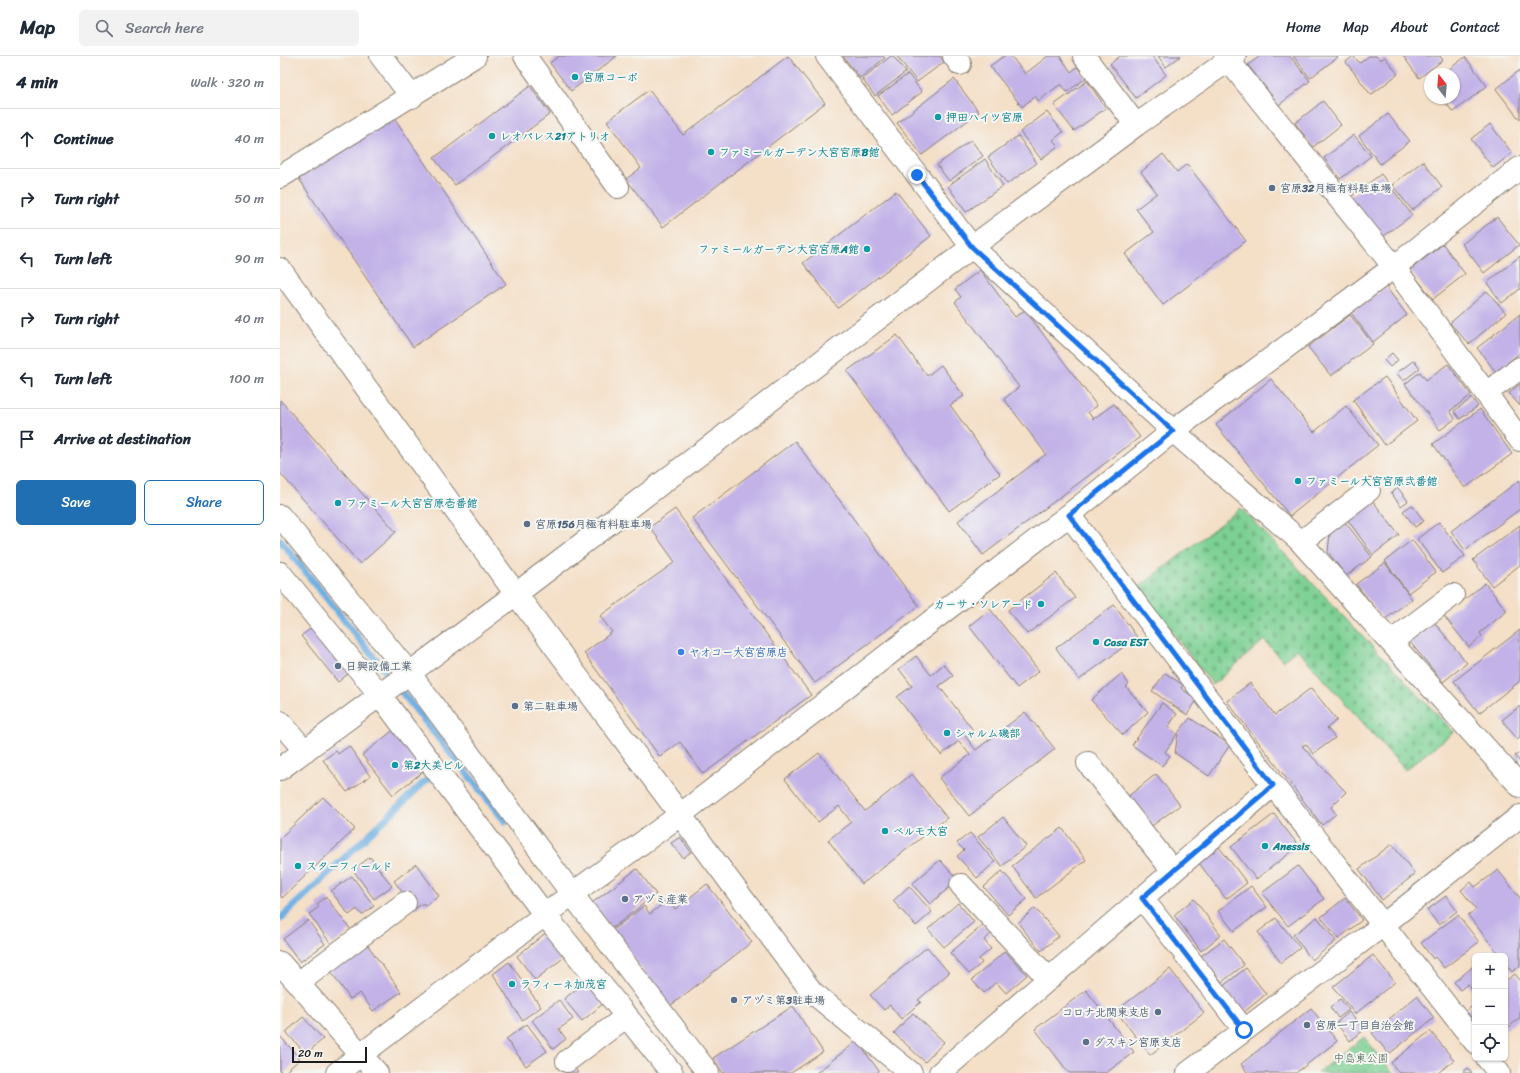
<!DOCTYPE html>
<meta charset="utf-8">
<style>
body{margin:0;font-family:Sriracha,"Klee One",sans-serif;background:#f2f2f3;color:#1f2937}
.controls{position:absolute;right:12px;bottom:12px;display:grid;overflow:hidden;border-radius:6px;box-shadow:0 1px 3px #0004}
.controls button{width:36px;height:36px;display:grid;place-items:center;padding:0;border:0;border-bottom:1px solid #e0e1e3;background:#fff;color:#1f2937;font:20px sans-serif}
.compass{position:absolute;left:1144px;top:12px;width:36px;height:36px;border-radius:50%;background:#fff;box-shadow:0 1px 3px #0004;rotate:344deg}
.scale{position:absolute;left:12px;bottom:10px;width:75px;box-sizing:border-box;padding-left:4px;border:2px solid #1c1c1c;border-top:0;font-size:11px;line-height:14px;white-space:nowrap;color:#1c1c1c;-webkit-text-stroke:3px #f6f6f2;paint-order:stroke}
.stop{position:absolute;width:12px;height:12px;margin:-9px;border:3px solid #1a73e8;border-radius:50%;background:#fff}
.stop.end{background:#1a73e8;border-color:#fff;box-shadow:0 1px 4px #0008}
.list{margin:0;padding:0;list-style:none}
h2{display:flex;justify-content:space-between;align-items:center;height:52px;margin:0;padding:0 16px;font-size:17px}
h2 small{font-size:13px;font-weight:400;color:#747a83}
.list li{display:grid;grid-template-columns:26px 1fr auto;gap:12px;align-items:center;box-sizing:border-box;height:60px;padding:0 16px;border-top:1px solid #e0e1e3}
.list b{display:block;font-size:15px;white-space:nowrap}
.list em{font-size:13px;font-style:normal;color:#747a83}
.actions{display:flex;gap:8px;padding:12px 16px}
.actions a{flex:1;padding:9px 0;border:1px solid #1f6fb2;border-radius:6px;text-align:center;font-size:14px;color:#1f6fb2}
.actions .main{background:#1f6fb2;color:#fff}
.icon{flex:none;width:22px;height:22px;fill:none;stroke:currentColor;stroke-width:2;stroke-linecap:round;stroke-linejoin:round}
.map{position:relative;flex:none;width:1240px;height:1017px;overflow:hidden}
header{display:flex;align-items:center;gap:24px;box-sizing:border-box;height:56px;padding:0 20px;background:#fff;border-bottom:1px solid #e0e1e3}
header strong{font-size:19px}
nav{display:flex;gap:22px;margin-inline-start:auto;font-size:14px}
.search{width:280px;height:36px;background:#f2f2f3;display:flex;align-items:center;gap:10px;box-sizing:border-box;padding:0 14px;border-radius:6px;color:#747a83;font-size:15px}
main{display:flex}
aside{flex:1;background:#fff}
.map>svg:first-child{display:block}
</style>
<header>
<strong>Map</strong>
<div class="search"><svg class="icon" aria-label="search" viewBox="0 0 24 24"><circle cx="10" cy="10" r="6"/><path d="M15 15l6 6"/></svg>Search here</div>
<nav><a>Home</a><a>Map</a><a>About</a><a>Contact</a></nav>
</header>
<main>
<aside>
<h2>4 min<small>Walk · 320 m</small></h2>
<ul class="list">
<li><svg class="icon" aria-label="ahead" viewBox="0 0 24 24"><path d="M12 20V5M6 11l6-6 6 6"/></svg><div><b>Continue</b></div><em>40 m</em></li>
<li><svg class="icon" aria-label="right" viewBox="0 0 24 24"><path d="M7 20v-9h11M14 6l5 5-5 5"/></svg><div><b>Turn right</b></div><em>50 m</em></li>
<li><svg class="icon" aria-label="left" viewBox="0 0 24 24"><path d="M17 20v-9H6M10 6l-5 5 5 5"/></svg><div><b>Turn left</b></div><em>90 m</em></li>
<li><svg class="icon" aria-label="right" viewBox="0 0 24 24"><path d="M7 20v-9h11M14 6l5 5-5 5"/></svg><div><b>Turn right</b></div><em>40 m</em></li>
<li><svg class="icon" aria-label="left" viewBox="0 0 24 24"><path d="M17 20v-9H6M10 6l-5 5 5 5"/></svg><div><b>Turn left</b></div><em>100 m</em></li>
<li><svg class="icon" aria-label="arrive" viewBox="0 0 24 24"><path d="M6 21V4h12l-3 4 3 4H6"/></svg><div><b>Arrive at destination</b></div></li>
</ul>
<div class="actions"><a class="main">Save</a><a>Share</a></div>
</aside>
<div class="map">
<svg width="1240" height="1017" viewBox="0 0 1240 1017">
<defs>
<pattern id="cemetery-stones" width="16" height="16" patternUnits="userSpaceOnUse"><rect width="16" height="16" fill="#7cd093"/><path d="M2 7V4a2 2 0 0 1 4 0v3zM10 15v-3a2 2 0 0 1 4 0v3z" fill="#6bb27e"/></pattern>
<pattern id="park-dots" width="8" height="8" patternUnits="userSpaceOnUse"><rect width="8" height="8" fill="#7cd093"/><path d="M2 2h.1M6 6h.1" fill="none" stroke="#6bb27e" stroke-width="1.8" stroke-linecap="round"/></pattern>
</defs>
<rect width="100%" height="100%" fill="#f6f6f2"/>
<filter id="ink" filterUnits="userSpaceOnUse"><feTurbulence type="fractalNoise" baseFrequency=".025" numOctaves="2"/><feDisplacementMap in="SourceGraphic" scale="8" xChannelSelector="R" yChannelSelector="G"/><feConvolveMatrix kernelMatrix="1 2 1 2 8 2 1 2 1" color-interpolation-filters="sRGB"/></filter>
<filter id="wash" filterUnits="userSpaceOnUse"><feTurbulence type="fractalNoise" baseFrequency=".012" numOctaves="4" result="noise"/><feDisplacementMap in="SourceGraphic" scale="16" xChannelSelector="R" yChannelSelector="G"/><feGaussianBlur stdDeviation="0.9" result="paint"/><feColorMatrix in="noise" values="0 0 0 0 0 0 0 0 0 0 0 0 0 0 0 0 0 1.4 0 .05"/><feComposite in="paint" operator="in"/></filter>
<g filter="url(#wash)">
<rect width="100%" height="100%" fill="#f4dfc7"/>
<path fill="url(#cemetery-stones)" stroke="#4c7658" d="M961 452 1174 676 1125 714 1017 593 1003 605 984 584 933 629 858 532Z"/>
<path fill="url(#park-dots)" stroke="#4c7658" d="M1084 981 1113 1017H1037Z"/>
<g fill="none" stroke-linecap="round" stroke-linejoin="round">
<path stroke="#6fb0e3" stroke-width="7" d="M0 484 225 765
M0 863 152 719"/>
</g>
<g id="blocks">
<path fill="#c2b2e8" d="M279 0H337L291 35 270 7Z
M508 0 545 47 383 171 346 123 361 112 327 65 369 34 403 79Z
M563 0H603L605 2 580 22Z
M611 0H613L626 16 595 40 582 23Z
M617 0H660L664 6 637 26Z
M724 0H731L745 18 768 0H780L791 16 797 11 806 22 787 36 781 28 758 45 755 40 742 51 710 10Z
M840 0H872L886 19 856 42 830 8Z
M878 0H901L886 11Z
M980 0H1010L1030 25 999 49 968 9Z
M1013 0H1057L1058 1 1030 22Z
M1073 0 1080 7 1089 0H1096L1100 4 1105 1 1118 18 1091 39 1066 6Z
M1123 0H1160L1163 4 1139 22Z
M1185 1 1207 30 1173 56 1162 42H1174V18H1163Z
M1240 14V64L1216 33Z
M628 18 642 36 612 59 598 40Z
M674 23 699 56 642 99 617 67Z
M807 25 826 52 794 75 774 49Z
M250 30 270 58 175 129 154 102Z
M1043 45 1061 69 1033 91 1015 67Z
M767 56 783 76 773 84 778 90 761 103 740 76Z
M1108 58 1130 85 1100 108 1079 80Z
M113 60 226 228 133 291 19 123Z
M1210 68 1232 97 1213 112 1191 83Z
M1074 79 1091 100 1060 123 1044 102Z
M738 80 757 107 727 128 708 101Z
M691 84 703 100 669 125 657 109Z
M883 98 897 116 907 108 966 185 883 249 845 198 874 176 856 153 877 137 861 116Z
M705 103 723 130 686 156 668 130Z
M1143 105 1162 131 1132 154 1112 129Z
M1101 118 1132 159 1100 183 1069 142Z
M616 135 651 180 558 252 523 207Z
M1217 161 1239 189 1204 217 1182 188Z
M1163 188 1185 218 1153 243 1130 214Z
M1240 200V233L1222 247 1207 227Z
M700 214 735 261 745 254 817 350 808 356 813 363 834 348 860 381 703 499 678 465 766 398 724 343 739 331 675 246 681 241 675 233Z
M1106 231 1127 259 1093 286 1071 257Z
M1207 235 1226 257 1189 288 1170 267Z
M1240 258V297L1216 316 1197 292Z
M1070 259 1093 288 1051 320 1028 291Z
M617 279 647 320 661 309 684 340 670 349 720 418 669 455 567 315Z
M1112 297 1118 304 1110 311 1104 304Z
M1134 304 1140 312 1123 325 1117 317Z
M1168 308 1191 339 1170 355 1175 363 1160 374 1125 328 1140 316 1146 324Z
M1105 321 1137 365 1105 389 1073 344Z
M991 323 1034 376 1066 350 1098 389 1010 460 936 369Z
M1240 328V350L1229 337Z
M1192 342 1198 350 1180 363 1174 355Z
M0 344 116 476 80 508 0 417Z
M1200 353 1232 398 1185 432 1153 388Z
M515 385 639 550 535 627 412 462Z
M1240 424V453L1185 494 1171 475Z
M1118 432 1128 445 1121 450 1111 437Z
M1092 444 1119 479 1093 499 1067 463Z
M1132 449 1144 465 1135 471 1123 455Z
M395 453 531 639 423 718 400 686 380 701 304 597 332 576 320 560 395 506 370 471Z
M1065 466 1092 501 1066 520 1048 496 1050 477Z
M1159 466 1185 500 1162 517 1137 483Z
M1240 469V509L1212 530 1193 504Z
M1132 484 1156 516 1128 537 1105 505Z
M1105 507 1132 543 1104 564 1076 528Z
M776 517 795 542 747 578 728 554Z
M1205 527 1227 555 1200 577 1202 580 1189 591 1164 560Z
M834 549 857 581 799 624 776 592Z
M710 553 759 615 737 632 689 570Z
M1154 566 1187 607 1163 626 1129 585Z
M38 567 74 613 58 626 21 580Z
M1240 574V625L1199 657 1174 625Z
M636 600 651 619 664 608 673 620 659 630 693 674 685 680 696 694 745 656 775 693 689 760 659 722 690 699 679 685 661 699 617 641 632 630 619 613Z
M885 617 903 629 901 632 917 644 907 659 872 635Z
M841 618 849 628 846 631 868 656 843 679 811 644Z
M970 627 995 659 1031 632 1057 664 1047 672 1055 682 1033 698 1026 688 1022 690 1066 736 1051 751 1056 758 1042 769 947 645Z
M882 647 897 658 888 671 897 678 885 696 890 700 882 710 852 689Z
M1240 650V681L1237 683 1222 664Z
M910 662 950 689 929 720 895 697 898 677Z
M115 673 145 714 113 739 82 699Z
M69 690 90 720 67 736 43 704 56 695 58 698Z
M1240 696V706L1235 700Z
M539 697 585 755 632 718 667 762 582 828 548 784 571 766 559 750 538 766 505 723Z
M876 718 900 749 869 772 846 742Z
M43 741 75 773 2 842 0 839V782Z
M994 758 1019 790 976 823 951 791Z
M723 761 746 790 722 810 698 781Z
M782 772 806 804 756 842 732 810Z
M690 777 715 806 697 822 677 800 684 794 677 787Z
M400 781 411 796 403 802 391 787Z
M1112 788 1135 818 1102 844 1079 813Z
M939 791 967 827 946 843 919 807Z
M90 801 112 830 94 843 73 814Z
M660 804 678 824 650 848 632 828Z
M136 808 159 840 145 850 143 847 135 853 114 825Z
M1018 810 1044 843 1008 870 982 837Z
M357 813 376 838 331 873 312 847Z
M1218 814 1240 842V910L1232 916 1225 907V900H1220L1188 859 1196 853 1181 834 1191 826 1195 831Z
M722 815 747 843 728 859 704 831Z
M72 820 94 850 82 859 77 853 69 859 51 835Z
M427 828 472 886 390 950 332 874 364 850 370 858 388 844 395 853Z
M629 830 652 856 636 870 613 845Z
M971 830 987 851 954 875 938 855Z
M1166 840 1177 855 1159 869 1147 854Z
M46 841 71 874 52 889 29 858 39 851 37 848Z
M1065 842 1082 864 1058 883 1041 861Z
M914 843 941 879 921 895 894 859Z
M678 847 694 866 664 891 648 873Z
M755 852 779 880 761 895 738 867Z
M1178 859 1199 886 1164 912 1155 901 1153 903 1141 887Z
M1037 861 1056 885 1032 904 1013 879Z
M996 862 1020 892 1001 907 978 876Z
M28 864 45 888 20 906 3 883Z
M703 869 711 878 704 884 711 893 699 903 702 907 689 918 670 897Z
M268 875 287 899 255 924 237 900Z
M944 883 964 909 942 926 921 900Z
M87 888 121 936 93 955 80 937 70 943 50 914Z
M647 891 669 917 638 944 641 946 621 963 610 949 604 954 590 939Z
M725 895 747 919 726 937 716 926 704 937 692 924Z
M1093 899 1115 926 1075 958 1053 931Z
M229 906 261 951 242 964 213 918Z
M1195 909V938L1188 928 1180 934 1174 926Z
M966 912 986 938 963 957 942 931Z
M890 913 924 957 870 999 836 955Z
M1235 918 1240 924V962L1225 974V925Z
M306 925 324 947 302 965 284 943Z
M806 934 854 996 826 1017H789L755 973Z
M1137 940 1154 962 1109 998 1092 977Z
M1060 943 1069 954 1058 962 1050 951Z
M279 944 293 963 279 973 286 983 273 993 252 964Z
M1195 948V967L1186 955Z
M513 950 543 996 511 1017H443L433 1002Z
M1031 952 1057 985 1016 1017H968L961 1008Z
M1069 956 1084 974 1070 985 1056 967Z
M633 957 664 986 645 1006 614 977Z
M23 961 43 983 26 998 6 976Z
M247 968 267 995 246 1010 226 983Z
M1150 975 1174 1004 1158 1017H1119L1111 1007Z
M0 980 20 1003 4 1017 0 1015Z
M577 985 599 1015 597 1017H536Z
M294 1011 298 1017H285Z
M1188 1012 1192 1017H1182Z"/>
</g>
</g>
<g filter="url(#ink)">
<use href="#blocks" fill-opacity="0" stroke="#887e72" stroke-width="1"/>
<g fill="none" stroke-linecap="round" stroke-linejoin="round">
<defs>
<path id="minor" d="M101 0 132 41
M245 0 338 131
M547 0 692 191 893 375 1019 484 1240 730
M674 0 680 8
M804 0 856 69
M945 0 1114 211 1240 384
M0 121 195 0
M0 213 236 538 532 936 631 1017
M1206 337 1240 312
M789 459 993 729 1195 986
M0 460 130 618 292 838 428 1017
M1021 486 1089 434
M0 517 100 639 265 859 392 1017
M1111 586 1173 539
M0 666 25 695
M808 707 893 815
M0 713 236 538 692 191 856 69 955 0
M681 829 769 923
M862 842 964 974
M0 907 97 1017
M18 927 125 847
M1207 1002 1219 1017
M287 1005 347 960
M57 1017 292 838 400 759 789 459 893 375 1114 211 1240 112
M660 1017 993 729
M908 1017 1103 869 1240 760"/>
</defs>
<use href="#minor" stroke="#887e72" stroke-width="24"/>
<use href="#minor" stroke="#fff" stroke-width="22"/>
</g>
</g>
<g fill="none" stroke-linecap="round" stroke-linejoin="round" filter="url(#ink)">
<path stroke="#1a73e8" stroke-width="5" d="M637 119 692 191 893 375 789 459 993 729 862 842 964 974"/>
</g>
<g fill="#0f9aa8" stroke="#f6f6f2" stroke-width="1.5">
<circle cx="295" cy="21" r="4"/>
<circle cx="658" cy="61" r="4"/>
<circle cx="212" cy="80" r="4"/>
<circle cx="431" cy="96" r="4"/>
<circle cx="587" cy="193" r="4"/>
<circle cx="1018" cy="425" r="4"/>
<circle cx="58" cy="447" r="4"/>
<circle cx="761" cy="548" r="4"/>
<circle cx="816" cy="586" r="4"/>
<circle cx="667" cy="677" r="4"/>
<circle cx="115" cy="709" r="4"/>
<circle cx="605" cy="775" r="4"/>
<circle cx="985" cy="790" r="4"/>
<circle cx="18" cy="810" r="4"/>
<circle cx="232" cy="928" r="4"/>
</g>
<g fill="#5c6f8a" stroke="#f6f6f2" stroke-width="1.5">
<circle cx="992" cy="132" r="4"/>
<circle cx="247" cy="468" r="4"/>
<circle cx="58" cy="610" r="4"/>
<circle cx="235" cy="650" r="4"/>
<circle cx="345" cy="843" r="4"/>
<circle cx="454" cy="944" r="4"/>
<circle cx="878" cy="956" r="4"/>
<circle cx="1027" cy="969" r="4"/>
<circle cx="806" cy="986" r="4"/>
</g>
<circle fill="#3f7fe0" stroke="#f6f6f2" stroke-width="1.5" cx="401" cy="596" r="4"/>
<g text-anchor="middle" stroke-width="4" stroke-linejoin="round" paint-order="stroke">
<g font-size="11" font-weight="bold" fill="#0d838f" stroke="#f6f6f2" text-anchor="start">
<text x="303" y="25">宮原コーポ</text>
<text x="666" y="65">押田ハイツ宮原</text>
<text x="220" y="84">レオパレス21アトリオ</text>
<text x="439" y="100">ファミールガーデン大宮宮原B館</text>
<text x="579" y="197" text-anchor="end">ファミールガーデン大宮宮原A館</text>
<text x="1026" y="429">ファミール大宮宮原弐番館</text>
<text x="66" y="451">ファミール大宮宮原壱番館</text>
<text x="753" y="552" text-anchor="end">カーサ・ソレアード</text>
<text x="824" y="590">Casa EST</text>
<text x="675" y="681">シャルム磯部</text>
<text x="123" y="713">第2大美ビル</text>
<text x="613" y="779">ベルモ大宮</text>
<text x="993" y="794">Anessis</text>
<text x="26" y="814">スターフィールド</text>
<text x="240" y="932">ラフィーネ加茂宮</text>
</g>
<g font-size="11" font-weight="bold" fill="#4e5e75" stroke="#f6f6f2" text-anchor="start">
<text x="1000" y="136">宮原32月極有料駐車場</text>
<text x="255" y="472">宮原156月極有料駐車場</text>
<text x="66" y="614">日興設備工業</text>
<text x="243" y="654">第二駐車場</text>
<text x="353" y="847">アヅミ産業</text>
<text x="462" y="948">アヅミ第3駐車場</text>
<text x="870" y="960" text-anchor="end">コロナ北関東支店</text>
<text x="1035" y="973">宮原一丁目自治会館</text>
<text x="814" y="990">ダスキン宮原支店</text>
</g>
<g font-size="11" font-weight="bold" fill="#366cbe" stroke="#f6f6f2" text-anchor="start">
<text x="409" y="600">ヤオコー大宮宮原店</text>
</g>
<g font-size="11" fill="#3e5b46" stroke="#f6f6f2">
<text x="1081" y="1006">中島東公園</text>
</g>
</g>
</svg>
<div class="controls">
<button>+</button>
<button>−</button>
<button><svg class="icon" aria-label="locate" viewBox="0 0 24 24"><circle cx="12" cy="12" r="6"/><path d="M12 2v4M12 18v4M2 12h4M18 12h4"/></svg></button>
</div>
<svg class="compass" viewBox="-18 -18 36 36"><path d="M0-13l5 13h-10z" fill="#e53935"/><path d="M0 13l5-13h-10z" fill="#747a83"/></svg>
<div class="scale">20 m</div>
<div class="stop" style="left:964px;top:974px"></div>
<div class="stop end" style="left:637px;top:119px"></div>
</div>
</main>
